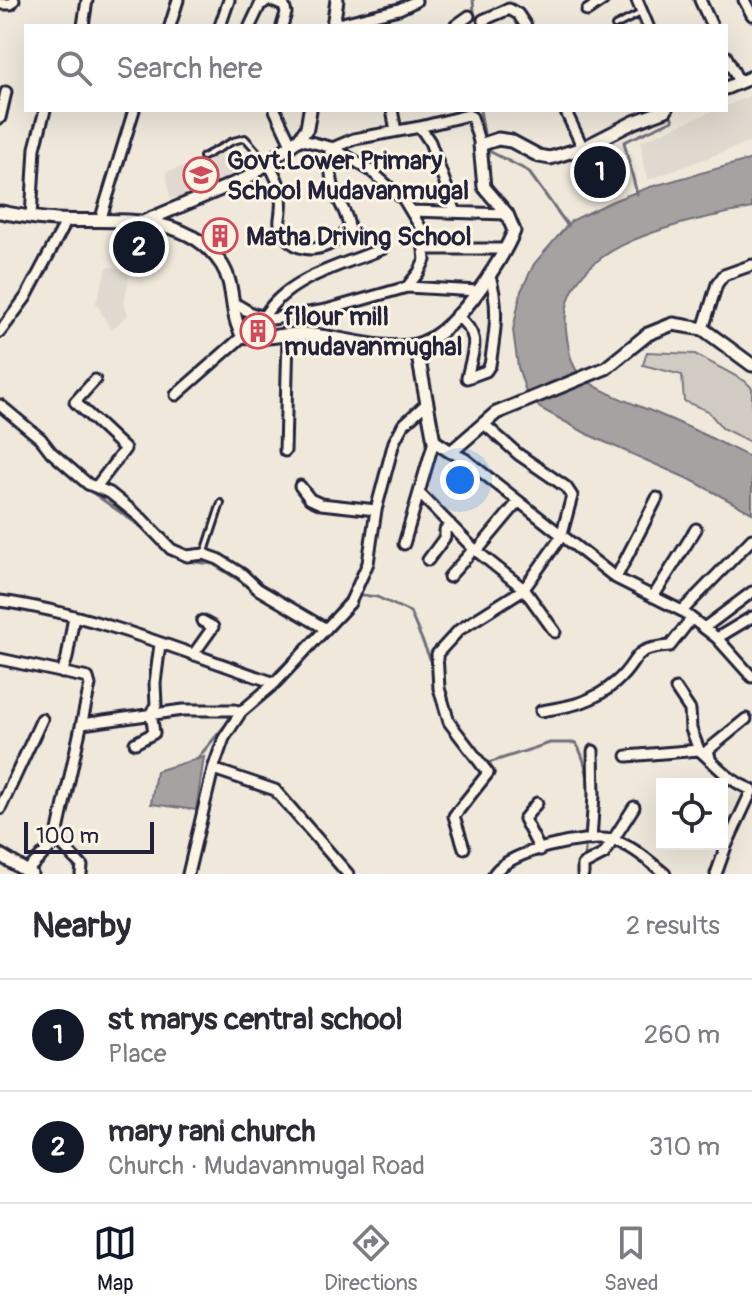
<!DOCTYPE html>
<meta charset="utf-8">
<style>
body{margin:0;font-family:Pangolin,sans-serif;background:#f2f2f3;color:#2b2b33}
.controls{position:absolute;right:24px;bottom:24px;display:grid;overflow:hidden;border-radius:0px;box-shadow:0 8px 32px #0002}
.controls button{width:72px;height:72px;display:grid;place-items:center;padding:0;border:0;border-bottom:2px solid #e1e1e2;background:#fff;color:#2b2b33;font:40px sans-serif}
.scale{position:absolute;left:24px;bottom:20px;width:130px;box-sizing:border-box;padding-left:8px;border:4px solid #22223b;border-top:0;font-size:22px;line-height:28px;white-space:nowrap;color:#22223b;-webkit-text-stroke:6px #fcf5e5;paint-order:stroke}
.you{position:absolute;left:460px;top:480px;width:28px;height:28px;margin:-20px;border:6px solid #fff;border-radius:50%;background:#1a73e8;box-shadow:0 0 0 12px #1a73e833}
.badge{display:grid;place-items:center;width:52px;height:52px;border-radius:50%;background:#111827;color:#fff;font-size:26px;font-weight:700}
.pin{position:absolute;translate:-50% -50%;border:4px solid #fff;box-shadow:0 2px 8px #0006}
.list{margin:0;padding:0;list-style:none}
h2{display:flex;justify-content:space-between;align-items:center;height:104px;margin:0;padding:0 32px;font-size:34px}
h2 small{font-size:26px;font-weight:400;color:#7c7c81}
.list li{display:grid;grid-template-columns:52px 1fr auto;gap:24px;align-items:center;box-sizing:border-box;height:112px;padding:0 32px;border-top:2px solid #e1e1e2}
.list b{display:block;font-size:30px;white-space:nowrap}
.list p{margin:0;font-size:26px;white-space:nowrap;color:#7c7c81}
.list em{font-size:26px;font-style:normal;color:#7c7c81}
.icon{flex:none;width:44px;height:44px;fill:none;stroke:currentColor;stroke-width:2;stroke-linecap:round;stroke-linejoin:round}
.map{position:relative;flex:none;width:752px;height:874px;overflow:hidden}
.search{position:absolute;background:#fff;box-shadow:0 8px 32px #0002;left:24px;right:24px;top:24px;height:88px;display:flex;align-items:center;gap:20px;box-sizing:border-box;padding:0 28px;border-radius:0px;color:#7c7c81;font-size:30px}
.sheet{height:328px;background:#fff}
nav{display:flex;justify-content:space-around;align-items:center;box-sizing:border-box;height:112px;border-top:2px solid #e1e1e2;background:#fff;font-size:22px;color:#7c7c81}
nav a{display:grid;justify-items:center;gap:4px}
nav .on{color:#111827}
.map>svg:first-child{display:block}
</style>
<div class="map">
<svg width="752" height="874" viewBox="0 0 752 874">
<rect width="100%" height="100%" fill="#efe8db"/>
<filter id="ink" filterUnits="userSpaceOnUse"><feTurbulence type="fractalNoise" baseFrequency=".0125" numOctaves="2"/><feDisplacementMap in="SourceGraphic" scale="16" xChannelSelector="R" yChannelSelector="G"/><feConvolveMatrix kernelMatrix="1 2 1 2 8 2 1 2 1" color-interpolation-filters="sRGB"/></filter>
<g filter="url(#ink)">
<path fill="#e0d9cf" d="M752 95V141L648 180 643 165 641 141 716 110H726V106Z
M235 151 247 167 207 191 183 199 170 197 166 172Z
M107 267H114L130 274 124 303 128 315 111 330 96 303Z"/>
<path fill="#d1cbc3" stroke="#7a767f" stroke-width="2" d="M647 352 695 354 745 381 752 388V443L722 428 708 411 684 401 682 375 643 365Z"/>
<path fill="#a6a2a2" stroke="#716f79" stroke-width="2" d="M752 159V208C688 222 557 241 566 330 568 345 570 366 581 376 604 395 636 404 663 416 694 429 723 444 752 458V513L693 481 589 435 540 408 526 392 518 367 513 330 521 291 534 264 571 221 615 200 650 187Z
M204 757 196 810 151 804 156 771Z"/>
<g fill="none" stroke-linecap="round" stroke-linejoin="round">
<path stroke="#716f79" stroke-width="3" d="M473 0 474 12
M631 0 640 26
M480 110 484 133
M489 151 528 171 568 226
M637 194 624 142 673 120 671 116
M23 430 44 449
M61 466 76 481 147 531
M170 553 195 562 213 564 318 630 275 673
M362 595 377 597 410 612 434 668
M326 621 349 594
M251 698 265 683
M197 759 233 716
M485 764 550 743H576C593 773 589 800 587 833
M585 860V848"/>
<defs>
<path id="service" d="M615 26 641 13
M203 157 233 141 245 138 265 160
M205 552 221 503"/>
<path id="minor" d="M270 0 284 6 286 13 282 26
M637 0 648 26
M700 0 712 26
M744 0 752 15
M0 4H11L14 0
M587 11 603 0
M483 20 509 9 518 14 526 26
M334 25 399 9 416 1
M83 26 87 0
M170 26 178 0
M220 26 229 0
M250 26 260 5 269 0
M455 26 469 16
M726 56 739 82
M275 110 291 144
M392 110 396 131
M565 110 583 148
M0 118 6 92
M420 127 430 142 455 210
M299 139 333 148 354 139 420 127 468 115 472 117 480 145
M266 161C277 175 283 192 281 210 281 216 278 222 281 229 296 260 332 251 349 228 348 214 340 205 335 192 330 178 330 162 330 147
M412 211 507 214
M31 217 35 148 45 110
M100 221 134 110
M425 249H505
M407 287 478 291
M234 303 251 313 272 319 326 310 407 287 419 272 425 260 422 230 404 200 370 170 333 148
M456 315C483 337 473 348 467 378L486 371 490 365C495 334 500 304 489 274
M263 318C287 277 342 266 384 248
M703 329 717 284 724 275 752 265
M0 332 26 297 67 220
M95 380 75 402 125 449 96 487
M176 395 243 336
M0 405 41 439 51 452 88 484 110 493 141 518 171 549 187 556 204 554 218 559 242 574 258 589 326 629
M285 451 288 335
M451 452 465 459 616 578 682 611 717 638 752 677
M300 486 310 499 321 504 376 510
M419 493 474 549 524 589 555 632
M404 544 434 441
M477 551 518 502
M428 560 445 537V530L450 524
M449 577 474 549
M616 578 657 498
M653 597 696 529
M0 601C94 614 186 653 275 683
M682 611 752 539
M704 628 752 592
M717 638 752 617
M193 655 213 627 202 621
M0 659 88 678 90 685 58 831 57 840 82 866 81 874
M62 673 67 658 74 616
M676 689 690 710 691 729 699 750
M541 711C571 706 592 703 616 682 642 659 628 649 670 646L691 619
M82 724 183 710H235L241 712
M135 743 154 733 151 713 156 705 155 683 160 644
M627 756 699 750C719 767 727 780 752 790
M710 758 708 750 746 719
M213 769 275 790 348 874
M537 803 524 819 540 850
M0 809 42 719
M591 840 594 795 593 751
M464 848 454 816 488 773 449 722 439 688 437 654 459 630 524 589 561 537 572 496 566 487 518 454 484 424
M27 871 57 840
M188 874 213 769 224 738 241 712 275 683 350 603 368 563 376 510 394 442 403 425 426 404
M494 874C509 851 584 835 612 840 632 845 649 861 665 874
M583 874V865L604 854 634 807
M716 874 726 846 752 790"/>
<path id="tertiary" d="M333 26 337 0
M726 88 752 77
M0 212C18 215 37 219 56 220 112 223 186 209 222 265 236 287 229 315 243 336 263 341 283 333 304 334 338 336 382 352 415 345 452 338 500 265 514 231L507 214 484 187 480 145 498 139 511 141 539 156 550 158 583 148 634 122 666 110
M145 221 247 178 299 139 307 128 310 110
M416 345 434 441 451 452 496 413 606 368 648 334 673 324 703 329 752 365
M0 855 31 874"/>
</defs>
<use href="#service" stroke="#22223b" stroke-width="10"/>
<use href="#minor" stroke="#22223b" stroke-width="15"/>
<use href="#tertiary" stroke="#22223b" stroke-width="17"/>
<use href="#service" stroke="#fcf5e5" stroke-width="4"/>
<use href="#minor" stroke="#fcf5e5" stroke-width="9"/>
<use href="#tertiary" stroke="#fcf5e5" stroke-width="11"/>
</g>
</g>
<defs>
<symbol id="school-ring" viewBox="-11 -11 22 22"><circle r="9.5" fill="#fcf5e5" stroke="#d1495b" stroke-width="1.5"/><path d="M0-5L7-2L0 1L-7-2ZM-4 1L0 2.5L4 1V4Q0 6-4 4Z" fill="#d1495b"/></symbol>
<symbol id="building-ring" viewBox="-11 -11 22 22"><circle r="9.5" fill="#fcf5e5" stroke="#d1495b" stroke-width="1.5"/><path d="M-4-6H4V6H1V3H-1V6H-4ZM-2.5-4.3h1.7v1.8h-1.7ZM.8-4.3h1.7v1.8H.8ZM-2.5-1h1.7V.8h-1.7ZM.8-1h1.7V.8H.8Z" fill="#d1495b"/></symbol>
</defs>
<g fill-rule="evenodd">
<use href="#school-ring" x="181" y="155" width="40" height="40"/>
<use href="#building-ring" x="200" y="216" width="40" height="40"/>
<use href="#building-ring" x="238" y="311" width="40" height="40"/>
</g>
<g text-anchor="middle" stroke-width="6" stroke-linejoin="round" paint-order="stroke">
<g font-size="26" font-weight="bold" fill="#22223b" stroke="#fcf5e5" text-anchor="start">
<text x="227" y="169">Govt.Lower Primary<tspan x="227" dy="30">School Mudavanmugal</tspan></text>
<text x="246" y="245">Matha Driving School</text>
<text x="284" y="325">fllour mill<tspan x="284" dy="30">mudavanmughal</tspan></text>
</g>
</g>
</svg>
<div class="controls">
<button><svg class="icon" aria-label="locate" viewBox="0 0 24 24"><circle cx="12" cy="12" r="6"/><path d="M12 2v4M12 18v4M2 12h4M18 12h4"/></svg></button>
</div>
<div class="scale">100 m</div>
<div class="you"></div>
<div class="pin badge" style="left:600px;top:172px">1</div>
<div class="pin badge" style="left:139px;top:247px">2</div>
<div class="search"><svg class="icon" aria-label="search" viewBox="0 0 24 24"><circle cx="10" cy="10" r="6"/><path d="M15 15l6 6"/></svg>Search here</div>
</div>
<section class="sheet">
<h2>Nearby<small>2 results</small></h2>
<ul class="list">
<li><span class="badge">1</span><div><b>st marys central school</b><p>Place</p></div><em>260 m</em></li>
<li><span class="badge">2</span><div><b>mary rani church</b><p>Church · Mudavanmugal Road</p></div><em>310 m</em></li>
</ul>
</section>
<nav>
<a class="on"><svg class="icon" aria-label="map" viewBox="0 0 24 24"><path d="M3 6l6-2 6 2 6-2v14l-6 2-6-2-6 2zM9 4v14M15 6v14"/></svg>Map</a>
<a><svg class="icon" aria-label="directions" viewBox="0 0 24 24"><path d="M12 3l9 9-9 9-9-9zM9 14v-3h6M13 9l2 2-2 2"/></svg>Directions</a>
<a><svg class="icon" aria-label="saved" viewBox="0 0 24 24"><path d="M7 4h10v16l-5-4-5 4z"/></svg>Saved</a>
</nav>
